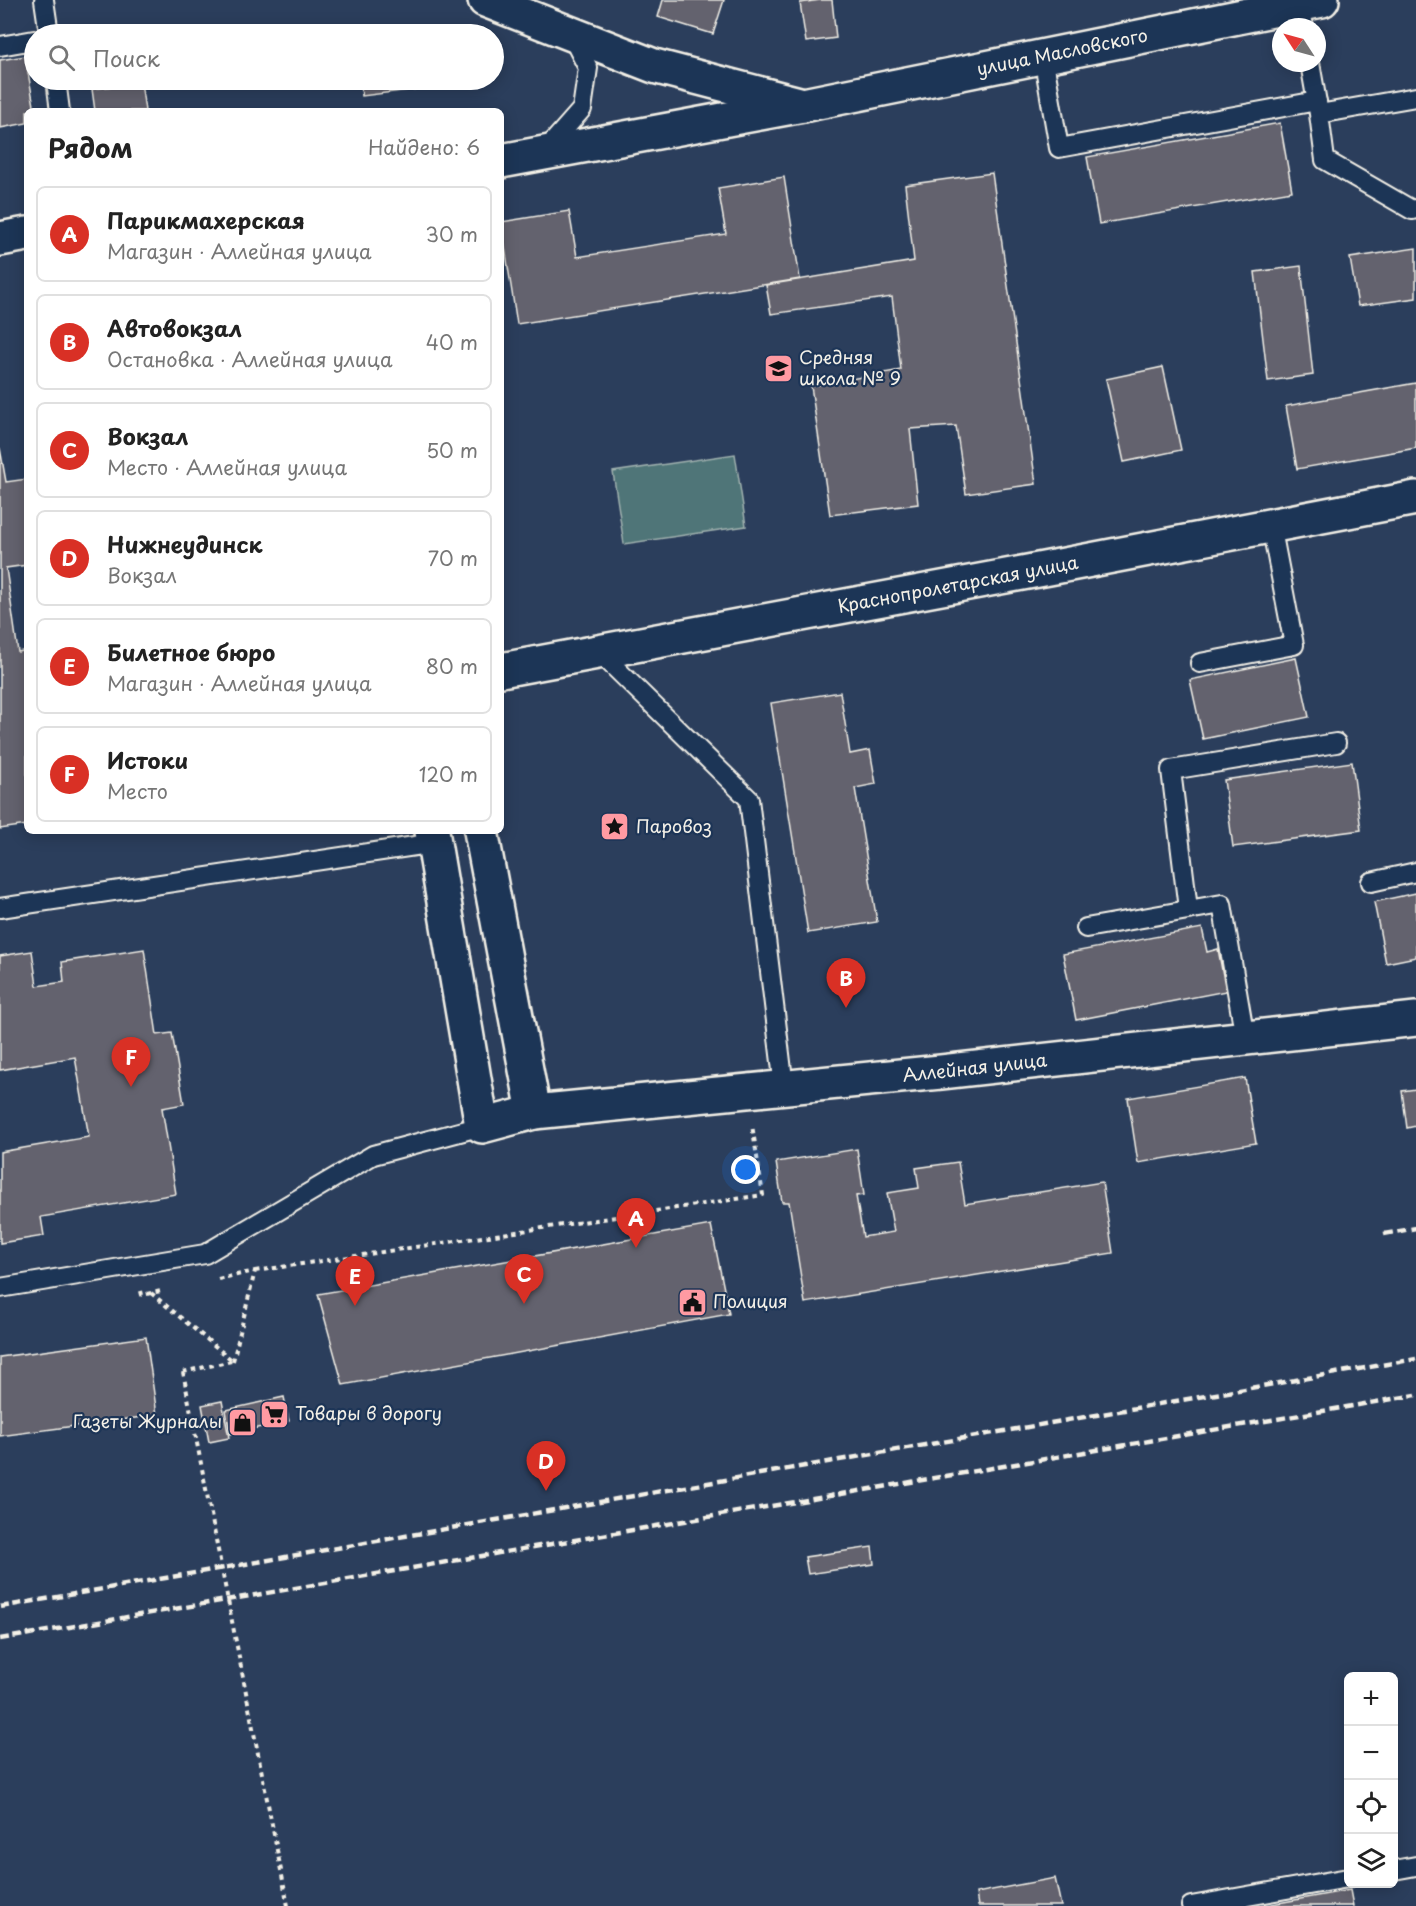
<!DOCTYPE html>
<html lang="ru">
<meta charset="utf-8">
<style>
body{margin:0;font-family:"Playpen Sans",sans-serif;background:#f6f6f6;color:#222}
.controls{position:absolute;right:18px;bottom:18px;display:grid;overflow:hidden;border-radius:9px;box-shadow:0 3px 15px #0003}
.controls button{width:54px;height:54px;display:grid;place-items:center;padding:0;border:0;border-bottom:2px solid #e0e0e0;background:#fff;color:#222;font:30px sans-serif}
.compass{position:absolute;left:1272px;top:18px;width:54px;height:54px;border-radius:50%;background:#fff;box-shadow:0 3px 15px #0003;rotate:306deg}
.you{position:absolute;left:746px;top:1170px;width:21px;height:21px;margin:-15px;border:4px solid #fff;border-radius:50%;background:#1a73e8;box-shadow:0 0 0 9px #1a73e833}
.badge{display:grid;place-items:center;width:39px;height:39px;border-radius:50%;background:#d93025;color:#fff;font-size:20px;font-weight:700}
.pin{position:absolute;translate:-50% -50px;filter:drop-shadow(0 2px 3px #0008)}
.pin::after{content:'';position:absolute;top:32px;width:21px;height:18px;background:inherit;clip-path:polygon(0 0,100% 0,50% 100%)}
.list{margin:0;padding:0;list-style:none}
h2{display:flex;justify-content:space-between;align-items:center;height:78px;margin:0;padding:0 24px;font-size:26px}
h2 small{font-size:20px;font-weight:400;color:#767676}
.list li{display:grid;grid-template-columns:39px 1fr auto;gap:18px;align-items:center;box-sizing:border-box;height:96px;margin:0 12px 12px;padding:0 12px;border:2px solid #e0e0e0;border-radius:9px}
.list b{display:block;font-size:22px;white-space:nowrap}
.list p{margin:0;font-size:20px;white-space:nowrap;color:#767676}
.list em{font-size:20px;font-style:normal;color:#767676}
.icon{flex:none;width:33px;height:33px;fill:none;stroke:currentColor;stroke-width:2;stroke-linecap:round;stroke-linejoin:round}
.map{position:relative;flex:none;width:1416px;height:1906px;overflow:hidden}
.search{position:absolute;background:#fff;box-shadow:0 3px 15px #0003;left:24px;top:24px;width:480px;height:66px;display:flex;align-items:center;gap:15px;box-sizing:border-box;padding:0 21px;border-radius:33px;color:#767676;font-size:22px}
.panel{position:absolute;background:#fff;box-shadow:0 3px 15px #0003;left:24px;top:108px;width:480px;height:726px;border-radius:9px}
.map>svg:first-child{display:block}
</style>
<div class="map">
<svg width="1416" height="1906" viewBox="0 0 1416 1906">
<rect width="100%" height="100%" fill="#2b3e5c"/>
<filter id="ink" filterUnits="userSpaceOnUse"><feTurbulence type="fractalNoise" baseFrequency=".0167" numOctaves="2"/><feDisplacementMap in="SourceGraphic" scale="12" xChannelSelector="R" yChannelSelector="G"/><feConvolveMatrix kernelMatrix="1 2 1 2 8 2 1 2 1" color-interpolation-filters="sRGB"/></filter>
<g filter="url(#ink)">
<path fill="#4f7578" stroke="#a2b3b0" stroke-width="1.5" d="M735 454 746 526 624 544 613 472Z"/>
<path fill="#64626e" stroke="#f4f1e8" stroke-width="1.5" d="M663 0H724L713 34 658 17Z
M820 0H832L836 38 806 42 800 3Z
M25 56 35 111H27V123L0 128V60Z
M360 80H416L417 89 362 96Z
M141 82 145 111H95L92 89Z
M1280 123 1292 191 1099 224 1087 157Z
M992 173 1036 484 966 494 956 426 910 429 918 504 830 515 811 386 901 370 892 297 771 314 766 285 914 261 905 185Z
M784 177 800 279 517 324 501 222 569 211 577 257 726 234 718 188Z
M1416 248V298L1358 306 1350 258Z
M1301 266 1313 375 1268 381 1255 272Z
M1163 367 1181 450 1124 462 1106 379Z
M1416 383V448L1297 469 1286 406Z
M0 448 6 482 27 479V565L6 568 18 652 27 650V825L0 829Z
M1296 658 1309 717 1203 739 1190 680Z
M840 692 850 754 870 750 876 784 855 788 877 922 808 933 771 703Z
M1352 762 1361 830 1233 847 1224 780Z
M1416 893V957L1386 963 1374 902Z
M1202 928 1207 952 1218 949 1226 991 1076 1020 1063 954Z
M144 949 157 1035 172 1033 184 1104 162 1108 176 1194 41 1217 44 1236 0 1243V1152L89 1137 75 1057 0 1070V956L32 951 37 986 64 982 62 962Z
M1245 1078 1256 1143 1138 1163 1128 1098Z
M1416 1089V1126L1407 1128 1402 1091Z
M857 1149 864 1195 856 1196 863 1237 894 1232 887 1193 919 1188 916 1168 958 1162 965 1204 1102 1182 1113 1253 805 1303 789 1202H782L776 1162Z
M711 1225 729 1314 343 1385 318 1294Z
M146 1337 157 1415 0 1436V1357Z
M284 1397 289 1421 230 1434 226 1410Z
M222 1401 229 1438 209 1442 202 1405Z
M872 1547 874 1564 808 1574 805 1557Z
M1055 1878 1061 1906H978L976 1893Z
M1350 1890 1353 1906H1262Z"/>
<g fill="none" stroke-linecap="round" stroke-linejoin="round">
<defs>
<path id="service" d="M44 0 49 34
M1300 4 1304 27
M0 46 34 40
M1043 56 1059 148 1317 101
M1310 63 1319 114 1416 97
M56 80 60 111
M1319 114 1325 160 1412 210 1416 209
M545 151 582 109 588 68 571 35
M599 652 749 799 784 1087
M1200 663 1294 645 1271 525
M1371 882 1416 872
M0 908 435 843
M1188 909 1171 770 1336 743
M1086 928 1222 904 1245 1038
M0 1288 205 1254 373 1155 482 1126
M1394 1870 1416 1866
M1191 1906 1348 1878"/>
<g id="minor">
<path d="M501 161 803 105"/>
<path d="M0 239 27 234"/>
<path id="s1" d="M501 670 1049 568 1416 498"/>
<path id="s2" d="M432 831 482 1126 534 1112 941 1072 1416 1019"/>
<path d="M481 831 534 1112"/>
</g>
<g id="tertiary">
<path id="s3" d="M485 0 654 66 803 105 1322 0"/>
</g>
</defs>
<use href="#service" stroke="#f4f1e8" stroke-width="22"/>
<use href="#minor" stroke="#f4f1e8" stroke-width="38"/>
<use href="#tertiary" stroke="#f4f1e8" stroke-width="38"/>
<path stroke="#f4f1e8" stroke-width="4" stroke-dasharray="4.5 4.5" stroke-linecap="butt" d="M255 1271 763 1195 752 1125
M218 1279 255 1271 233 1361
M141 1291 142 1295 161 1291
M151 1293 233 1361
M183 1372 232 1361"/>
<use href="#service" stroke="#1d3557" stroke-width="18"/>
<use href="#minor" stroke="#1d3557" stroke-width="33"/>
<use href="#tertiary" stroke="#1d3557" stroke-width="33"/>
<path stroke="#f4f1e8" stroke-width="4.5" stroke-dasharray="9 4.5" stroke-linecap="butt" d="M1384 1234 1416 1228
M0 1607 1416 1359
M0 1639 1416 1395"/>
<path stroke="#f4f1e8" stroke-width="4" stroke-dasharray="4.5 4.5" stroke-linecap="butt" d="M183 1372 288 1906"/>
</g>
</g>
<defs>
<symbol id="school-square" viewBox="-11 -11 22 22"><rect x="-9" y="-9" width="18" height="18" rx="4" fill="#ff9aa2" stroke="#1d3557"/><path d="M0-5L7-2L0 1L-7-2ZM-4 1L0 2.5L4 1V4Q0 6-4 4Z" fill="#111"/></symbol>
<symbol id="sight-square" viewBox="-11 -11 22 22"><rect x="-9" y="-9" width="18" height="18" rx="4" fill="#ff9aa2" stroke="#1d3557"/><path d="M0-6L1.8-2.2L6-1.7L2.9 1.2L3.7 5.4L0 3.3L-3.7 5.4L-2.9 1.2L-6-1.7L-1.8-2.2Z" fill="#111"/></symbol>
<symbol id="civic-square" viewBox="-11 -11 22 22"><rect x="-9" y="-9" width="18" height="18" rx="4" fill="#ff9aa2" stroke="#1d3557"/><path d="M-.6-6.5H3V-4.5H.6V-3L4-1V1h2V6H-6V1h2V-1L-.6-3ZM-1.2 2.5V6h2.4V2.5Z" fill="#111"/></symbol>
<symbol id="supermarket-square" viewBox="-11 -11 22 22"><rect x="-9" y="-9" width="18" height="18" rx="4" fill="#ff9aa2" stroke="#1d3557"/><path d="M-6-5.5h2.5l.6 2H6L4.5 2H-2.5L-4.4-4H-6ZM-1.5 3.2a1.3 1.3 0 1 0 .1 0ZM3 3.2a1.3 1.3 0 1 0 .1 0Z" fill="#111"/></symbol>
<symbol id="shop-square" viewBox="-11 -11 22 22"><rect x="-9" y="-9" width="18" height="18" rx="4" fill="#ff9aa2" stroke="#1d3557"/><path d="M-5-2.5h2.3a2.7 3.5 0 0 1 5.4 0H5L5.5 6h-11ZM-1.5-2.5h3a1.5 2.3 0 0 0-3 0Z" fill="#111"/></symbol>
</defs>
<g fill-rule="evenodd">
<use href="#school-square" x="762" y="352" width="33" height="33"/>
<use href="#sight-square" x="598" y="810" width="33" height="33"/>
<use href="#civic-square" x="676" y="1286" width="33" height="33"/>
<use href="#supermarket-square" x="258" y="1398" width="33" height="33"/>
<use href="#shop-square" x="226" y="1406" width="33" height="33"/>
</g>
<g text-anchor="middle" stroke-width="4.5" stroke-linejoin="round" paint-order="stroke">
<g font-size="18" fill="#f4f1e8" stroke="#1d3557">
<text dy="6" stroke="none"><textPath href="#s3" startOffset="600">улица Масловского</textPath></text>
<text dy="6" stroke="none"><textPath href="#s1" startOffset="465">Краснопролетарская улица</textPath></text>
<text dy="6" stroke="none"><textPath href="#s2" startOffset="796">Аллейная улица</textPath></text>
</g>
<g font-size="18" fill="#f4f1e8" stroke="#1d3557" text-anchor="start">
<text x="799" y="364">Средняя<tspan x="799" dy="21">школа № 9</tspan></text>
<text x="636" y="833">Паровоз</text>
<text x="713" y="1308">Полиция</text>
<text x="295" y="1420">Товары в дорогу</text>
<text x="222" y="1428" text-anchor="end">Газеты Журналы</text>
</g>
</g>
</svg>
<div class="controls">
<button>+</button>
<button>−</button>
<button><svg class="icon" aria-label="locate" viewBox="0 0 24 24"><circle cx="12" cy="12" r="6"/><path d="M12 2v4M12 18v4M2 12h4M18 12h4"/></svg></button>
<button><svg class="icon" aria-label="layers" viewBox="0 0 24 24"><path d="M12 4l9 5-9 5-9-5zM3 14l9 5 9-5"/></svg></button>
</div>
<svg class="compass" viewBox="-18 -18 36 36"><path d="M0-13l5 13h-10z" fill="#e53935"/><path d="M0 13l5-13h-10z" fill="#767676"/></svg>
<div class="you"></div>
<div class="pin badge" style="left:636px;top:1248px">A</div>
<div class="pin badge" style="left:846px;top:1008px">B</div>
<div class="pin badge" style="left:524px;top:1304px">C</div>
<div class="pin badge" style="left:546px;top:1491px">D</div>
<div class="pin badge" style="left:355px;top:1306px">E</div>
<div class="pin badge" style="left:131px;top:1087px">F</div>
<div class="search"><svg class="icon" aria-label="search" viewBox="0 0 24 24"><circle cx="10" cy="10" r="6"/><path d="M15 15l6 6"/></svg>Поиск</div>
<section class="panel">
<h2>Рядом<small>Найдено: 6</small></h2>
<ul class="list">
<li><span class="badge">A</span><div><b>Парикмахерская</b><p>Магазин · Аллейная улица</p></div><em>30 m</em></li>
<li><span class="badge">B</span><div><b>Автовокзал</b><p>Остановка · Аллейная улица</p></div><em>40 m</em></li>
<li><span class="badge">C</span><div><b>Вокзал</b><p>Место · Аллейная улица</p></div><em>50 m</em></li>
<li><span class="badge">D</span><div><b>Нижнеудинск</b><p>Вокзал</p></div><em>70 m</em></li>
<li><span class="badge">E</span><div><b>Билетное бюро</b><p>Магазин · Аллейная улица</p></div><em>80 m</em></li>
<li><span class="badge">F</span><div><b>Истоки</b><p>Место</p></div><em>120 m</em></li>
</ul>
</section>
</div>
